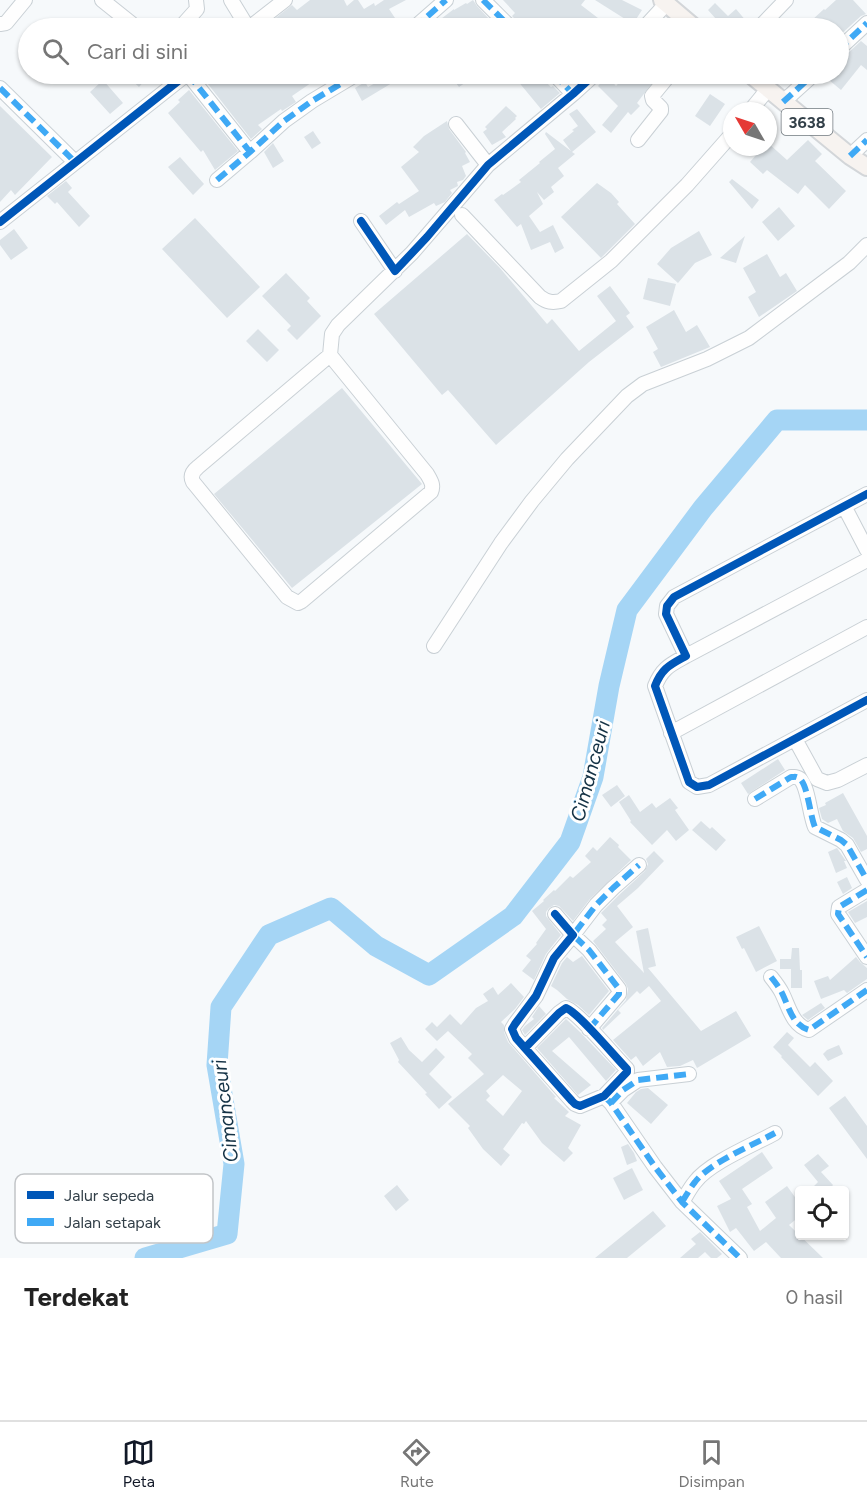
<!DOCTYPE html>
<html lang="id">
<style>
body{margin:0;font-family:Figtree,sans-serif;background:#f6f6f6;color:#222}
.controls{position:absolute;right:18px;bottom:18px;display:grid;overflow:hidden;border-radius:6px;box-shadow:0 2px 4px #0004}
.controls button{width:54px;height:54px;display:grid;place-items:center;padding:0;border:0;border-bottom:2px solid #e0e0e0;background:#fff;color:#222;font:30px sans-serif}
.compass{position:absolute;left:723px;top:102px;width:54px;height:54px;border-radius:50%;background:#fff;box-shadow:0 2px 4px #0004;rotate:309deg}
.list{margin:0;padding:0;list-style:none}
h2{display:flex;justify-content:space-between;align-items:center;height:78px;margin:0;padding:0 24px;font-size:26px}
h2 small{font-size:20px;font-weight:400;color:#767676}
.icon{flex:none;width:33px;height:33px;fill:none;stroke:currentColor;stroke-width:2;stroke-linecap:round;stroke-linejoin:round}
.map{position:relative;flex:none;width:867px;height:1258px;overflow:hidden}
.search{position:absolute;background:#fff;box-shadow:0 2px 4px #0004;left:18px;right:18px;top:18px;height:66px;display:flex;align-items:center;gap:15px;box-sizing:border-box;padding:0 21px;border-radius:33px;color:#767676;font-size:22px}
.sheet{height:162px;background:#fff}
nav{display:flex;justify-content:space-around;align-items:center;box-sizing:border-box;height:84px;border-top:2px solid #e0e0e0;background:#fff;font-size:16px;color:#767676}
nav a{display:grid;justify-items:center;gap:3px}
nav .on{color:#111827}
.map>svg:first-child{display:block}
</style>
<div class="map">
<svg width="867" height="1258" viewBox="0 0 867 1258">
<rect width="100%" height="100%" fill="#f6f9fb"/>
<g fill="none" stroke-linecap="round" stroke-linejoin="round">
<path stroke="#a5d5f5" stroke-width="21" d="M145 1258 227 1234 234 1164 217 1065 221 1007 269 935 331 908 376 946 429 975 513 916 570 842 593 777 609 686 627 610 703 508 777 420H867"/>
</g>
<path fill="#dbe2e7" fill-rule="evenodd" d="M310 0H344L347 6 354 0H358L364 9 374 3 375 6 384 0H406L389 9 395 18 392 20 398 28H320L315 19 302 28H263L292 5 297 10Z
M473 0 477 6 490 20 481 28H429L454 9V10L466 3 467 4Z
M503 0H585L581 5 611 28H520L518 22 512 16 515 13Z
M595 0H622L642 10 633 24Z
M836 0H853L866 14 861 16 838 37V28H819L811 21 824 9 825 10Z
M715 3 728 16 736 9 747 22 739 28H724L708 10Z
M861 41 867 46V70L861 65 841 90 829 80 834 74H838V68L849 55 848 53Z
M125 74H140L146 79 139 87Z
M210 74H244L250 82 259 74H324L292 96 296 102 282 111 281 109 258 125 262 129 251 139 204 79Z
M449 74H478L459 87Z
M512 74H538L551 87 553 86 560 93 541 109Z
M627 74H659L637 103 640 106 631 115 628 112 611 133 602 125 618 106 598 86 607 76 616 86Z
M388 76 392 83 362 101 355 88 365 82 368 87Z
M103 80 123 103 110 114 90 92Z
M189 90 238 151 215 170 203 150 201 152 168 113 180 102 178 100Z
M710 94 725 104 710 126 695 116Z
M0 106 52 157 15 195 11 190 0 202Z
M506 106 517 116 515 118 516 119 502 132 506 137 492 145 483 132 487 129 485 127Z
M577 109 596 132 572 152 575 154 558 168 564 176 551 187 554 192 544 200 537 192 543 204 529 216 540 232 553 225 564 248 555 253 550 242 531 250 521 224 517 227 494 200 502 194 503 195 521 182 519 180 540 163 539 162 555 149 545 134 546 132 571 151 563 140 574 131 572 130 578 126 569 114Z
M447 121 449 129 466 152 465 153 470 162 462 166 466 176 463 180 457 182 458 186 450 190 452 193 445 202 436 206 434 203 409 217 405 210 386 225 379 216 397 202 399 204 419 191 401 167 419 152 413 147 424 136Z
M313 131 321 143 312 149 304 137Z
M808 140 822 154 815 161 846 191 829 209 805 185 798 194 767 170 763 174 750 162 763 147H768V143L787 160Z
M273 143 284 161 273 168 264 152Z
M180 157 204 184 193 195 168 167Z
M732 179 759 200 752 209 729 182Z
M66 181 72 188 68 192 90 216 79 227 57 202 55 204 47 196Z
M597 183 611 193 619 202 617 204 635 224 601 258 561 217Z
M779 207 795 226 778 241 762 222Z
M195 218 260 287 227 318 162 249Z
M14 229 28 248 11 260 0 245V240Z
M699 231 712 255 695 263 678 283 657 264 671 248Z
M467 234 500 268 547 324 552 319 579 351 616 321 597 296 610 286 630 313 626 316 634 327 589 362 496 445 448 390 442 395 374 314Z
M745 236 736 263 720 258Z
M767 254 780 277 786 273 797 291 759 317 748 297 756 292 743 268Z
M286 273 310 298 307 301 321 316 297 340 287 330 291 326 262 296Z
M648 278 676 284 670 306 643 299Z
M674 310 686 332 697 325 710 347 661 367 653 352 658 349 646 327Z
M258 329 279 350 267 362 246 341Z
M342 388 422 484 292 588 214 494Z
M778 759 785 770 748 794 741 783Z
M617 785 625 796 611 807 602 795Z
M843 793 867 836V849L861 852 853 838 843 831 837 819 828 823 822 819 819 808 826 805 825 803Z
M629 795 640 812 652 803 656 808 670 798 678 808 675 810 689 830 676 841 667 830 652 845 630 822 631 821 619 802Z
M701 821 710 829 712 827 726 840 716 851 692 830Z
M610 837 619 845 618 847 631 860 590 899 573 921 559 906 554 905 549 908 546 912V916L561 935 546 954 534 980 522 971 531 960 526 956 537 944 536 943 546 929 532 911 544 901 543 900 554 890 555 891 570 876 573 878 591 862 585 856 593 847 597 851Z
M837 848 846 861H844L847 868 836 873 828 852Z
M654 851 664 861 638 888 617 906 633 927 615 942 644 973 636 931 648 928 656 966 648 968 701 1031 736 1011 751 1036 697 1068 693 1060 680 1066 667 1067 660 1052 643 1066 636 1056 631 1060 613 1040 661 1001 649 986 640 994 637 991 618 1010 621 1013 603 1030 602 1028 626 1000 628 989 626 984 593 941 606 929 602 925 607 920 601 913 619 895 645 871 648 864 646 859Z
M847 877 852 888 843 894 837 882Z
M867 901V917L855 923 848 912Z
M759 926 777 961 756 972 744 948 742 949 736 937Z
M792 948H799L800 970H802V988H791V969H780V959H791Z
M582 956 609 991 589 1015 578 1005 567 999 557 990 551 986 562 963 567 957 573 962Z
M856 957 860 962 867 968V979L847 993 844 990 821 999 814 981 828 976 830 980Z
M511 983 524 997 515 1009 501 1022 504 1025V1032L508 1042 556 1097 554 1098 569 1112 565 1116 581 1125 568 1148 573 1153 564 1162 542 1143 526 1121 524 1124 522 1123 503 1149 510 1155 501 1166 483 1149 468 1128 470 1126 448 1104 484 1074 468 1058 472 1054 448 1031 437 1041 425 1029 432 1022 437 1027 450 1014 461 1025 476 1008 488 1001 483 994 493 987 498 995ZM503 1075 522 1091 503 1116 486 1100 490 1096 486 1091Z
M821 1003 825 1008 808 1020 802 1015Z
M539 1006 546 1014 525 1035 522 1030 525 1026 534 1019 532 1017Z
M566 1019 580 1032 616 1070 606 1081 569 1037 552 1051 591 1085 578 1095 537 1048Z
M787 1032 794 1038 788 1045 810 1067 815 1062 833 1081 818 1096 781 1057 782 1056 773 1047Z
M401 1037 409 1050 422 1062 436 1048 445 1057 429 1074 452 1097 439 1109 425 1094 427 1093 398 1062 399 1060 390 1043Z
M839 1045 843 1054 828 1061 823 1054 827 1050Z
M648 1088 668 1105 651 1124 627 1103 636 1092 641 1089Z
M845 1096 867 1126V1159L829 1108Z
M628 1144 634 1153 637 1161 627 1165 621 1147Z
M762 1152 773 1168 742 1189 752 1204 747 1207 760 1231 776 1218 765 1202 787 1186 800 1204V1216L789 1225 823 1258H781L766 1242 754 1251 736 1228 730 1232 717 1206 731 1199 719 1181Z
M818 1154 829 1166 821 1172 833 1185 828 1191H809L818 1182 804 1165Z
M632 1168 643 1190 624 1200 613 1178Z
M397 1185 409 1200 396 1211 384 1196Z
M653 1211 666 1226 627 1258H595Z
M700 1232 722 1254 717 1258H711L705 1252 698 1258H680L696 1244 691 1239Z"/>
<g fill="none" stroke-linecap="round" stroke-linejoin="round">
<defs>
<path id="minor" d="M102 0 137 28
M231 0 248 28
M483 0 511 28
M0 24 6 23 25 0
M180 28 197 9 196 0
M249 28 285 0
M414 28 446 0
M644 28 666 4
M759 28 786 0
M838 50 867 23
M188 74 250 152
M554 74 573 94
M0 88 75 162
M783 102 814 74
M750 111 768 89
M456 124 488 165
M638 140 661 111V108L653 100 652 96 670 74
M850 156 867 140
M217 180 250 152 284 121 312 101 357 74
M462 215 540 297C547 302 552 303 561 301L611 261 687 185 732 134
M361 221 395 271
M0 222 187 74
M330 355 198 467C193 471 190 476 193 482L287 597 298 603 302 601 431 492C434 485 431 481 427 474L330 355 332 334 338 325 412 253 488 165 573 94 595 74
M867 494 674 597 667 606 666 614 686 656C670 665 662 668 655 686L689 782 697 787 709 785 867 700
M844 506 867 550
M434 646 501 543 532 501 567 459 627 396 643 384 707 359 749 338 849 263 867 245
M686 656 867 560
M671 733 867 627
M795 739 817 779 827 783 838 780 867 765
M755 799 791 777C796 777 796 776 800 779 808 786 810 816 815 827L841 840 847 845 867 880
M867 890 839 907 838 914 867 957
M771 977C775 982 779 987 782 993 789 1007 792 1025 809 1030L867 990
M589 1029 619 994V989L589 950 573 935 596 905 613 888 639 865
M525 1048 559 1013 566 1008C579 1013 615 1057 627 1069V1072L604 1096 580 1106 575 1104 572 1101 516 1038 512 1029 515 1024 536 996 554 958 573 935 555 914
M604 1096 611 1103 655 1167 682 1202 740 1258
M614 1099 623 1090 638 1080 689 1074
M682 1202C686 1196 690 1188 695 1182 709 1163 753 1145 775 1133"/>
<path id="major" d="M662 0 695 28
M750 74 850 156 867 167"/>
</defs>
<use href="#minor" stroke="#c9d0d5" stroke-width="16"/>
<use href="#major" stroke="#d3d6d9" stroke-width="20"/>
<use href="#minor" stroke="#fefefe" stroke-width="14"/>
<use href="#major" stroke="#f7f3f0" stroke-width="16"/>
<path stroke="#3fa9f5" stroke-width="6" stroke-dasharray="12 6" stroke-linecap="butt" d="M483 0 511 28
M414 28 446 0
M838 50 867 23
M188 74 250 152
M554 74 573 94
M0 88 75 162
M783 102 814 74
M850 156 867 140
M217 180 250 152 284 121 312 101 357 74
M755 799 791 777C796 777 796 776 800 779 808 786 810 816 815 827L841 840 847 845 867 880
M867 890 839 907 838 914 867 957
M771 977C775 982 779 987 782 993 789 1007 792 1025 809 1030L867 990
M589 1029 619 994V989L589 950 573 935 596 905 613 888 639 865
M604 1096 611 1103 655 1167 682 1202 740 1258
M611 1103 623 1090 638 1080 689 1074
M682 1202C686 1196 690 1188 695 1182 709 1163 753 1145 775 1133"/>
<defs>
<path id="cycleway" d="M361 221 395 271 427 237 488 165 573 94 595 74
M0 222 187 74
M867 494 674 597 667 606 666 614 686 656C670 665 662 668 655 686L689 782 697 787 709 785 867 700
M525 1048 559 1013 566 1008C579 1013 615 1057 627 1069V1072L604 1096 580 1106 575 1104 572 1101 516 1038 512 1029 515 1024 536 996 554 958 573 935 555 914"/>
</defs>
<use href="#cycleway" stroke="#fff" stroke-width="11"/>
<use href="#cycleway" stroke="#0057b8" stroke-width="8"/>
</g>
<g text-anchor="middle" stroke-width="6" stroke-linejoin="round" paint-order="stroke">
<rect fill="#fff" stroke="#70797f" stroke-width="1.5" x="781.5" y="109" width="51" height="26" rx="4.5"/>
<g font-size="16" font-weight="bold" fill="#323f48">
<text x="807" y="128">3638</text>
</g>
<g font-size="20" font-style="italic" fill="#143245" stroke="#fff">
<text transform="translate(590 771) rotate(-75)" y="7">Cimanceuri</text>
<text transform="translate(225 1111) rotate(-97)" y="7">Cimanceuri</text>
</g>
</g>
<rect x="15" y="1174" width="198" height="69" rx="9" fill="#fff" stroke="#c2c5c8" stroke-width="1.5"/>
<rect x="27" y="1191" width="27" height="8" fill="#0057b8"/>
<rect x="27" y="1218" width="27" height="8" fill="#3fa9f5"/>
<g font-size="16" fill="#323f48">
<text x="64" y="1201">Jalur sepeda</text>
<text x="64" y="1228">Jalan setapak</text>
</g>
</svg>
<div class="controls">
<button><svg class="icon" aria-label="locate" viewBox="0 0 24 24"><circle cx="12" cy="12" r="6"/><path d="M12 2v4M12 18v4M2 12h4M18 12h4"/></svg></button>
</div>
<svg class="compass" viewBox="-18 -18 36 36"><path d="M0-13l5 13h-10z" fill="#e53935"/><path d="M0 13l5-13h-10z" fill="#767676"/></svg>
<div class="search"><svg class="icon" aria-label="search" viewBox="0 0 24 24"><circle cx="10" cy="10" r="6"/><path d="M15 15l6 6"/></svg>Cari di sini</div>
</div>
<section class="sheet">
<h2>Terdekat<small>0 hasil</small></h2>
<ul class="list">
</ul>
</section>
<nav>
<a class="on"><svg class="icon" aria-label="map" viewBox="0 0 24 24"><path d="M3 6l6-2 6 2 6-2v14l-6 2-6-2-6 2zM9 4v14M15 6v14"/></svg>Peta</a>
<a><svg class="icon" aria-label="directions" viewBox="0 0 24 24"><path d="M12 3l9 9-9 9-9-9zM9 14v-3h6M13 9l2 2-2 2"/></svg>Rute</a>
<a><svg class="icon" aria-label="saved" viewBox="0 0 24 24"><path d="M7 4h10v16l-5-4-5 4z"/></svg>Disimpan</a>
</nav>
